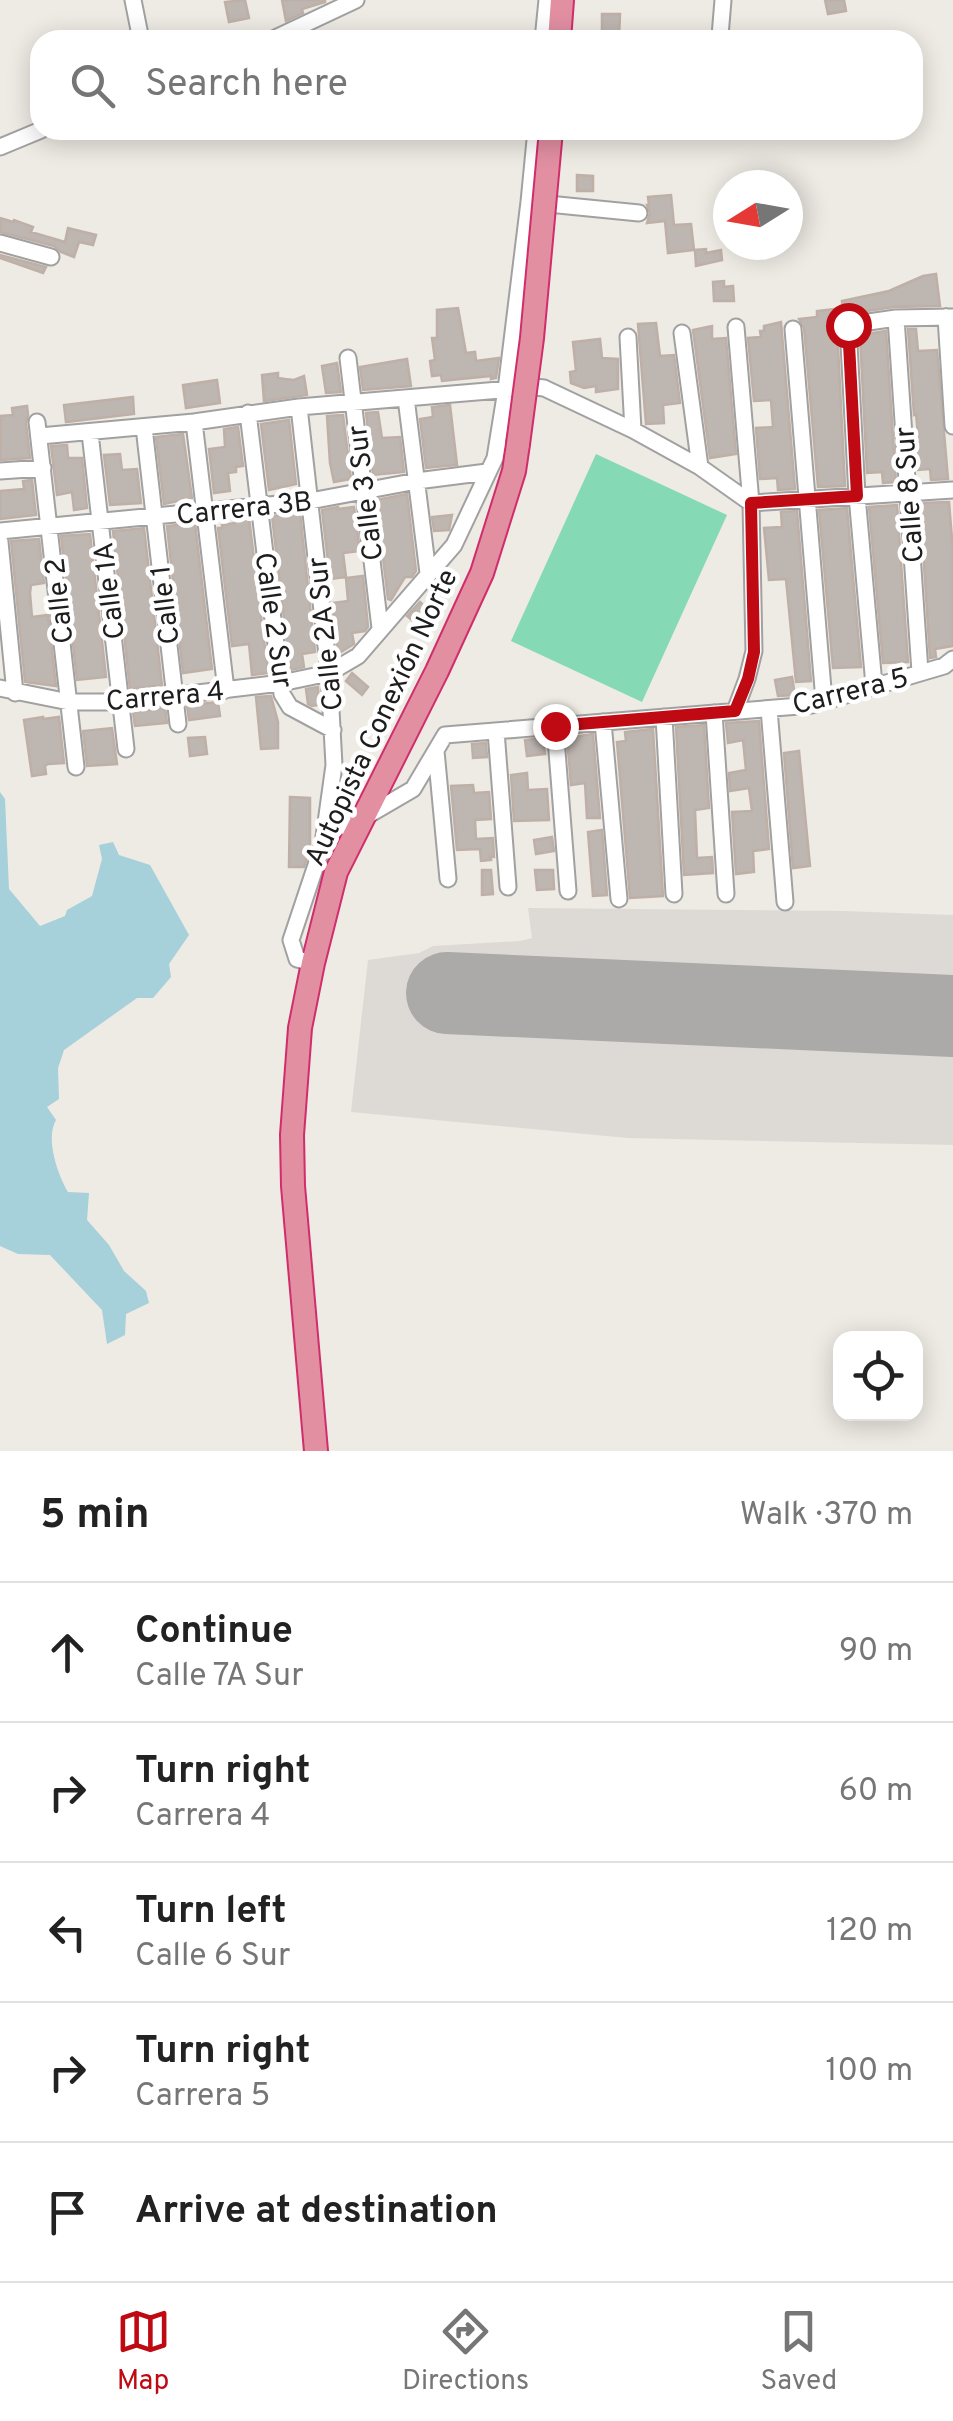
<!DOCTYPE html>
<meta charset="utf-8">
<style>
body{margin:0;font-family:Overpass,sans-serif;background:#f6f6f6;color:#222}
.controls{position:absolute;right:30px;bottom:30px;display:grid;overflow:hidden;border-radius:20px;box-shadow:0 5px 25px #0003}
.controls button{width:90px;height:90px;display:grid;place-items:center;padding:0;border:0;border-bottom:2px solid #e0e0e0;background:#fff;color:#222;font:50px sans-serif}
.compass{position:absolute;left:713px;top:170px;width:90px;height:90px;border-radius:50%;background:#fff;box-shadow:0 5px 25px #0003;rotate:259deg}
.stop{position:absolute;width:30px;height:30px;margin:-22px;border:8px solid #c00a13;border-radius:50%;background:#fff}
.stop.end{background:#c00a13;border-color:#fff;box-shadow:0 2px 10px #0008}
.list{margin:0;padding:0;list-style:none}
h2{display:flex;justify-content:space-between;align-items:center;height:130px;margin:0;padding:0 40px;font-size:42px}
h2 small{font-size:32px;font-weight:400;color:#767676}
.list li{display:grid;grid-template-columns:65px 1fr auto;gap:30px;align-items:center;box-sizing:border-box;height:140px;padding:0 40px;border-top:2px solid #e0e0e0}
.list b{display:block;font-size:38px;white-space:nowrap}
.list p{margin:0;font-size:32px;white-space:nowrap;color:#767676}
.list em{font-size:32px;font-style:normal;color:#767676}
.icon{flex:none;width:55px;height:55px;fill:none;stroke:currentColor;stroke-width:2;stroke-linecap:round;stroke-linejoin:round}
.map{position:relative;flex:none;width:953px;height:1451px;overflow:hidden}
.search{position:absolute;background:#fff;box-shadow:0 5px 25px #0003;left:30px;right:30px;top:30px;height:110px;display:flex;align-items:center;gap:25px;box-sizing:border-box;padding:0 35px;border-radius:30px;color:#767676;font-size:38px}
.sheet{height:830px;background:#fff}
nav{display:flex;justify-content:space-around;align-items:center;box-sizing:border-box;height:140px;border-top:2px solid #e0e0e0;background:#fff;font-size:28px;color:#767676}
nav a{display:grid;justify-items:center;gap:5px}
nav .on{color:#c00a13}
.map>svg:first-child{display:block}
</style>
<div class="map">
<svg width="953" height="1451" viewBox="0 0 953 1451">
<rect width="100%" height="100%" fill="#eeeae4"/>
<path fill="#dddad5" d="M528 908 844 911 953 915V1145L628 1138 351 1112 368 960 419 953 433 946 520 941 532 938Z"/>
<path fill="#86d9b5" d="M596 454 727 515 642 702 511 641Z"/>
<path fill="#a6d0da" d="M0 792 5 799 9 889 40 926 65 916 67 910 92 896 102 859 99 845 113 842 119 855 150 865 189 935 169 964 171 977 153 998H137L64 1050 58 1068 59 1099 47 1107 56 1120C45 1139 58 1175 68 1192L89 1193 87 1220 109 1245 124 1271 146 1291 149 1303 126 1314 125 1335 107 1344 102 1310 50 1255 18 1254 0 1246Z"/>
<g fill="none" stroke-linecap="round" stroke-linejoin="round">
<path stroke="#acaaa8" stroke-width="82" d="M447 993 953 1016"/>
</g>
<path fill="#beb6b1" stroke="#bfb0a7" stroke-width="2.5" d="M245 0 249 18 229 22 225 2Z
M282 0H325V2L302 9 303 13 286 21Z
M825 0H844L846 11 828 14Z
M602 14H620L619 37 602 36Z
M577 175 593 176V191H577Z
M671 195 674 225 691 224 694 250 668 253 665 221 647 223 650 213 647 205H649L648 197Z
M0 218 13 222 14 220 33 227 31 232 65 242 68 228 96 235 93 245 79 242 74 257 61 252 54 246 0 232Z
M706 249V253L721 250 722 260 696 266 695 250Z
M0 255 46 267 43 273 0 258Z
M936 274 940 306 894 307 846 314 838 319 837 326 845 486 818 487 804 328 799 319 817 317V311L843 308 842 301 889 291 923 276Z
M724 281V287L733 286 734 301H714L713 282Z
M458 308 466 353 475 352 476 361 499 358 496 378 491 379V376L442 381 441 375 432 376 430 361 435 360 432 338H437V310Z
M781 322 795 489 778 490 777 478 760 479 756 428 773 427 771 400 754 401 748 338 761 337 760 331H764V326Z
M656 323 660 356 674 355 680 403 663 405 664 423 646 424 638 324Z
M712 326V339L726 338 736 454 710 458 693 330Z
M908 329H916L918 351 937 350 948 479 931 480 930 469 918 470 915 435H918L916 414 914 415Z
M886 331 896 482 883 483 882 472 867 473 860 335Z
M600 339 602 358 618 359V389L596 392V386L584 388 571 383 570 372 576 371 573 342Z
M407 359 411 386 363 390 360 367Z
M337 363 341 392 326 393 322 366Z
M278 373V378L285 379 294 380 304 376 307 395 264 401 262 375Z
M217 380 220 403 186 408 183 385Z
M133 397 134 414 66 422 64 405Z
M450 405 457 465 426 468 420 419 433 417 432 407Z
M27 406 28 415 26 423 30 458 0 460 1 416 13 415 12 408Z
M378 412 382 438 400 437 404 472 373 475 366 413Z
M343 415 351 479 334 482 330 463 327 416Z
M289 420 296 484 269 490 261 424Z
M238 427 243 466 236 467V472L228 473 230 491 214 493 209 449 225 447 224 429Z
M183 434 192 498 164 504 156 437Z
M67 445 68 458H82L87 508 74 510 72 492 57 495 51 446Z
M120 454 122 470 137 469 141 503 110 505 104 455Z
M32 480 36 515 0 519V491L24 489 23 481Z
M407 494 416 571 412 577H405L391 600 388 599 376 500Z
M949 502 953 551V646L935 649 936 657 930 658 920 503Z
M897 505 908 662 883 663 869 507Z
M338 507V509L354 507 360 551 343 553 346 577 330 579 322 510Z
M847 508 861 667 833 668 819 510Z
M797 511 811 681 796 682 786 579 769 580 764 528 782 527 781 512Z
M300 513 315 652 302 654 304 667 290 670 272 516Z
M452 515 449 530 434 531 432 517Z
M249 518 268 673 252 675 249 644 232 646 218 528H222V525L235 523 234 520Z
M195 523 212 669 183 673 167 526Z
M144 528 162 685 130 689 113 531Z
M90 534 106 677 77 680 61 536Z
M39 539 44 583 31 585 30 593 32 617 48 615 56 686 25 682 11 541Z
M363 576 368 627 365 631 352 633 354 644 338 654 332 603 348 601 346 578Z
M420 602 432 613 420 627 407 616Z
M352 673 368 687 362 695 346 681Z
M792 677 795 695 778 696 775 680Z
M318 687 319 705 312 706 308 704 306 689Z
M271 696 278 722V748L261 749 256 697Z
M218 702 220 716 189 720 187 705Z
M165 708 167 723 135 726 133 712Z
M43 717V719L59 717 64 763 48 764 45 766 46 774 32 776 24 720Z
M759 721 769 849 753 851 754 872 736 874 732 812 752 811 749 788 730 791 729 773 746 770 743 740 728 743 726 723Z
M704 725 709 808 695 810 697 858 712 857 713 873 684 875 676 727Z
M112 728 117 764 87 766 83 731Z
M653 729 663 896 630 898 617 742 626 741 625 732Z
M593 734 600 818H587L585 783 571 785 567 738Z
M205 737 207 754 190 756 188 738Z
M543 738 545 754 527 756 525 740Z
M486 743 487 757 473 758 472 744Z
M799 751 810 866 793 868 784 753Z
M527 773 528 790 547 789 549 820 514 821 511 775Z
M473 785 474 793 489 792 491 819 475 820 476 839 493 838 494 857H490L491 860 481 861 480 849 457 850 451 786Z
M290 797 310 798V848L304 867H289Z
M602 830 607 895 593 896 588 832Z
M552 837 554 851 536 854 534 840Z
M482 870H491L493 894 482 895Z
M535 870H553L554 889 537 890Z"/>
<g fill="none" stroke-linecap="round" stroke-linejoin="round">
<defs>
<path id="minor" d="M133 0 141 40
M720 36 723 0
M271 40 356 0
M543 40 547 0
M0 147 41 130
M538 203 639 213
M0 243 51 257
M946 317 953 426
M896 318 920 672
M793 329 824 701
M682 333 700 467
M628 337 633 430
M348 358 380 628
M406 398 428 573
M299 407 329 673 334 765 323 844 291 940 297 959 313 963
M248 413 282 694 290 707 333 730
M37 422 76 767
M194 422 226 690
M144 427 178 724
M90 433 126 749
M40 436 194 422 299 407 535 387 544 388 633 430 700 467 751 503 953 490
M0 471 43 468
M0 531 310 501 417 481 487 472
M0 542 15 693
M874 685 857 496 848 325 896 318 953 317
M0 688 69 702H121L281 683 329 673 358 656 454 545 495 458 506 390 529 202 536 130
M769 709 785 902
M735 711 747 679 754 651 751 503 736 327
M714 713 726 894
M664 717 674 894
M603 722 619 899
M555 726 568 891
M496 731 508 887
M436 751 448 879
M331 799 353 837
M365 817 413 789 445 735 812 705 944 666 953 659"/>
<path id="highway" d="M559 40 562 0
M316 1451 293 1186 292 1135 300 1028 313 963 336 872 437 671 482 573 514 471 518 444"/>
</defs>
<use href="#minor" stroke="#a1a1a1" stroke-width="19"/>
<use href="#highway" stroke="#d02d6c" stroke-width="26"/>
<use href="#minor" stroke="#fff" stroke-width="15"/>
<use href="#highway" stroke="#e28fa2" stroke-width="22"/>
<defs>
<path id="highway-bridge" d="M518 444 532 338 551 130"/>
</defs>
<use href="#highway-bridge" stroke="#d02d6c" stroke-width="26" stroke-linecap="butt"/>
<use href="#highway-bridge" stroke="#e28fa2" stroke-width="22"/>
</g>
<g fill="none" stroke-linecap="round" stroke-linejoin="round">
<path stroke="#c00a13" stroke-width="12" d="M555 726 735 711 748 679 754 652 751 503 857 496 848 325"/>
</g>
<g text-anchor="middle" stroke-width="9" stroke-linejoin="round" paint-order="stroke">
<g font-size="28" fill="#1d1d1d" stroke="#fff">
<text transform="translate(364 493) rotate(-97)" y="10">Calle 3 Sur</text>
<text transform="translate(908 495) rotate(-94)" y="10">Calle 8 Sur</text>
<text transform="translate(244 507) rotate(-6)" y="10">Carrera 3B</text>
<text transform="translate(108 591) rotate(-97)" y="10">Calle 1A</text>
<text transform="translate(58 601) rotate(-96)" y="10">Calle 2</text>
<text transform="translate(164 605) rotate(-97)" y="10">Calle 1</text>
<text transform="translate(275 620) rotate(82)" y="10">Calle 2 Sur</text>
<text transform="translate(324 634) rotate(-96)" y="10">Calle 2A Sur</text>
<text transform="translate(850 690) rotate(-14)" y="10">Carrera 5</text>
<text transform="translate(165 695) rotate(-5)" y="10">Carrera 4</text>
<text transform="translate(380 717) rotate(-65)" y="10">Autopista Conexión Norte</text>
</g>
</g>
</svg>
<div class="controls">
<button><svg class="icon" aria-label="locate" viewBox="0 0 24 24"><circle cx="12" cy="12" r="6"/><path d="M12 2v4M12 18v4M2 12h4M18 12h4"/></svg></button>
</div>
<svg class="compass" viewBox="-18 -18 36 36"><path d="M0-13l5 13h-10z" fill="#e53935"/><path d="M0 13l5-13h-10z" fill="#767676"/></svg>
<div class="stop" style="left:848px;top:325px"></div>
<div class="stop end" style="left:555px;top:726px"></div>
<div class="search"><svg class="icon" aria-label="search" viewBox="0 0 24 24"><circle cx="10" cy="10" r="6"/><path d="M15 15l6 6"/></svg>Search here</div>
</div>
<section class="sheet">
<h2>5 min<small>Walk · 370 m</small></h2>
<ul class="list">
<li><svg class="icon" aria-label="ahead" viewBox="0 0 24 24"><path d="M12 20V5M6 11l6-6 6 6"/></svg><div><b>Continue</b><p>Calle 7A Sur</p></div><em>90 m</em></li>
<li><svg class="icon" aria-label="right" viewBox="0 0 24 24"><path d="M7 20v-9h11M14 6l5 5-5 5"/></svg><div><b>Turn right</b><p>Carrera 4</p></div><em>60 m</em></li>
<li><svg class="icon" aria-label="left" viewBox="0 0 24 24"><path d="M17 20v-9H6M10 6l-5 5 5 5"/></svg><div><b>Turn left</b><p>Calle 6 Sur</p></div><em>120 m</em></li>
<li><svg class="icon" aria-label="right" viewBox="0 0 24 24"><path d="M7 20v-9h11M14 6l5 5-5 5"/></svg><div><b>Turn right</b><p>Carrera 5</p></div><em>100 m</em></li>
<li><svg class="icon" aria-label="arrive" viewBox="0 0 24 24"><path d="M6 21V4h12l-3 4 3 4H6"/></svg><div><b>Arrive at destination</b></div></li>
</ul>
</section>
<nav>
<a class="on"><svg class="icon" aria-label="map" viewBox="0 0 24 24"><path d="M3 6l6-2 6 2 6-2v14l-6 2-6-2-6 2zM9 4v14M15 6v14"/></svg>Map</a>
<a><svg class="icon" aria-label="directions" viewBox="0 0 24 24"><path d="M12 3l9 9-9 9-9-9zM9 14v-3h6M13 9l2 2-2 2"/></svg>Directions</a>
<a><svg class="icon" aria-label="saved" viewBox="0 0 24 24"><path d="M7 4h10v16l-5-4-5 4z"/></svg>Saved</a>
</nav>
